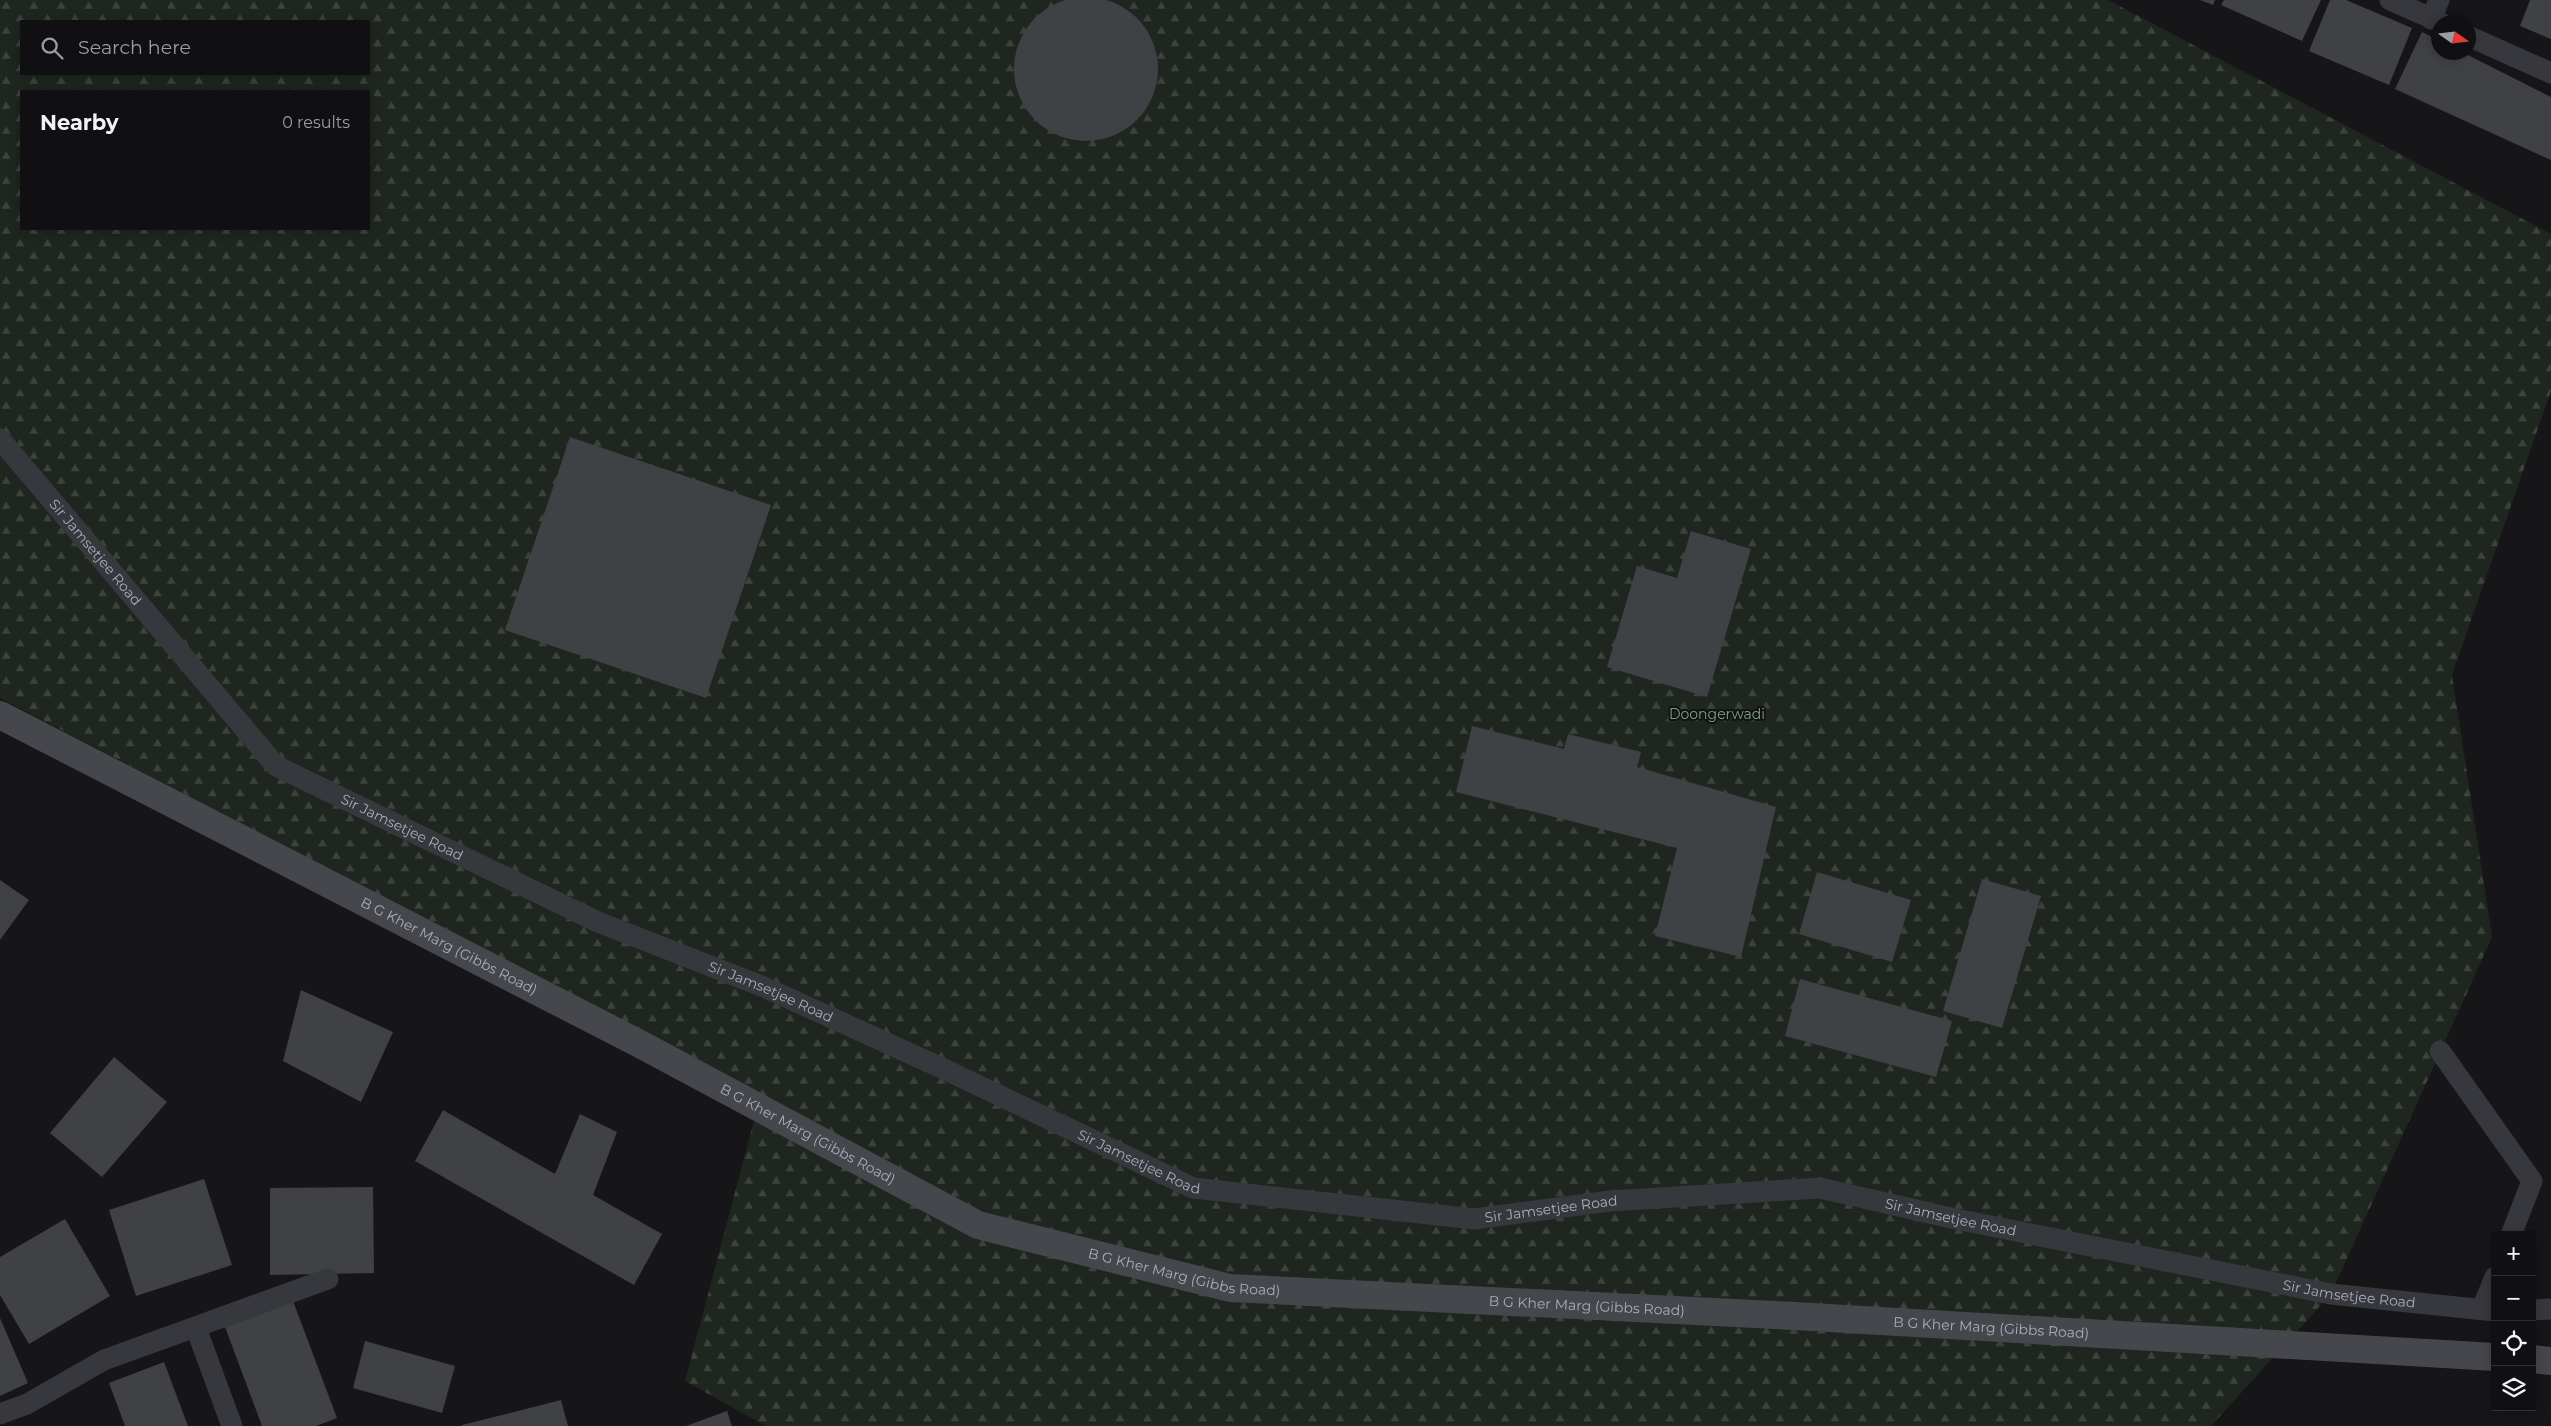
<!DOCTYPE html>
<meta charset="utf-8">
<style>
body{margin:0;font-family:Montserrat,sans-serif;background:#19191b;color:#f1f3f6}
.controls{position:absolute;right:15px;bottom:15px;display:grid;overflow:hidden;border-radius:0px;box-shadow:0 2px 12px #0003}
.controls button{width:45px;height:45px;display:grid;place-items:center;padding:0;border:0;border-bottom:1px solid #303032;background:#101012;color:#f1f3f6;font:25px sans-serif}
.compass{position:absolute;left:2431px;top:15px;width:45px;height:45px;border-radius:50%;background:#101012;box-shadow:0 2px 12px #0003;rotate:104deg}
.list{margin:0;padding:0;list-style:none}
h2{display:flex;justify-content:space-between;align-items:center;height:65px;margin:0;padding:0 20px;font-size:21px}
h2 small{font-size:16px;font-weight:400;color:#9c9d9f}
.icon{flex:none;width:28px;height:28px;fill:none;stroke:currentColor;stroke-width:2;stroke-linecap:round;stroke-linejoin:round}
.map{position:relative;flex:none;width:2551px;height:1426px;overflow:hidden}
.search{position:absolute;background:#101012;box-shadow:0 2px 12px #0003;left:20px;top:20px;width:350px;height:55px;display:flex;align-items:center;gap:12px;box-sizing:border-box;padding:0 18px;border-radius:0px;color:#9c9d9f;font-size:19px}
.panel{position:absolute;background:#101012;box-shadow:0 2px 12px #0003;left:20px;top:90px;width:350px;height:140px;border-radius:0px}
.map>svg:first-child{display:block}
</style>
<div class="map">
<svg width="2551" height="1426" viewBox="0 0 2551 1426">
<defs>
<pattern id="forest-firs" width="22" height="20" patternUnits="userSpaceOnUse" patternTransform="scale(1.25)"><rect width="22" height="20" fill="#1e261f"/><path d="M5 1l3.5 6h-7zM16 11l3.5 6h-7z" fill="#3c433d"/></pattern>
</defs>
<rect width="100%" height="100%" fill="#161618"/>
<path fill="url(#forest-firs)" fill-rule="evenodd" d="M0 0H2108L2551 234V391L2452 675 2492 937 2331 1294 2211 1426H766L685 1381 760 1098 614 1017 0 698ZM21 21H369V74H21ZM21 91H369V229H21Z"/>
<path fill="#404145" d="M1014 69a72 72 0 1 1 144 0a72 72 0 1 1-144 0Z
M2200 0H2215L2213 5Z
M2224 0H2321L2302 41 2221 5Z
M2330 0H2346L2412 28 2389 85 2309 51Z
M2530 0H2551V39L2520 26Z
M2422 32 2438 40V52H2462L2551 97V160L2395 89Z
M570 437 771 505 706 698 505 630Z
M1691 531 1751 549 1707 697 1607 667 1637 566 1677 578Z
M1472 726 1564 749 1568 734 1641 752 1637 767 1776 807 1741 957 1655 936 1677 848 1456 792Z
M1817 872 1911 900 1892 962 1799 934Z
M1982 879 2041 896 2002 1028 1943 1011Z
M0 880 29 900 0 940Z
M1800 979 1952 1021 1936 1077 1785 1036Z
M301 990 393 1032 361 1102 283 1061Z
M114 1057 167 1102 102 1177 50 1133Z
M443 1110 555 1174 580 1114 617 1132 593 1195 662 1234 634 1285 415 1161Z
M204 1179 232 1265 136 1296 109 1210Z
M373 1187 374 1273 270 1275V1188Z
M65 1219 110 1296 29 1344 0 1295V1257Z
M293 1301 337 1418 316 1426H262L225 1327Z
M0 1318 28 1383 0 1396Z
M365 1341 455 1366 442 1413 353 1388Z
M164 1362 188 1426H125L109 1383Z
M561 1400 568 1426H462V1425Z
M727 1411 732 1426H686Z"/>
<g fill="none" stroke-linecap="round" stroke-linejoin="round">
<g stroke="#37383d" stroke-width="21">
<path d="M2390 0 2440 22"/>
<path d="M2431 19 2439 0"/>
<path d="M2468 36 2551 73"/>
<path id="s1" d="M0 439 276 766 598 922 764 987 946 1070 1193 1188 1474 1219 1610 1201 1820 1188 1951 1218 2331 1294 2495 1311"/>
<path d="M2440 1051 2532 1181 2511 1235"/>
<path d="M2482 1309 2495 1277"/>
<path d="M2532 1310 2551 1309"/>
<path d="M196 1328 232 1426"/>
<path d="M0 1414 27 1404 104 1360 328 1279"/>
</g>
<g stroke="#45474d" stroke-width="28">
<path id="s2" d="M0 715 640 1044 978 1225 1230 1288 1795 1316 2495 1357"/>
<path d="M2532 1359 2551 1361"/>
</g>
</g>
<g text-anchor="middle" stroke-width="4" stroke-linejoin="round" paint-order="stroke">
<g font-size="14" fill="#a8adb8" stroke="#111113">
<text dy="5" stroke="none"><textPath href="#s1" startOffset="148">Sir Jamsetjee Road</textPath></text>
<text dy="5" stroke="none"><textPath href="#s1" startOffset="568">Sir Jamsetjee Road</textPath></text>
<text dy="5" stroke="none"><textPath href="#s2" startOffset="505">B G Kher Marg (Gibbs Road)</textPath></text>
<text dy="5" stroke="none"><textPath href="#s1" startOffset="972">Sir Jamsetjee Road</textPath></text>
<text dy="5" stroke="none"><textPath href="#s2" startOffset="910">B G Kher Marg (Gibbs Road)</textPath></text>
<text dy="5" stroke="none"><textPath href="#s1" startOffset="1378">Sir Jamsetjee Road</textPath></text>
<text dy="5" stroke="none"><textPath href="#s1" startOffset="1798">Sir Jamsetjee Road</textPath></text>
<text dy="5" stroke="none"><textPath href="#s1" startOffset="2202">Sir Jamsetjee Road</textPath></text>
<text dy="5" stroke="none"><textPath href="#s2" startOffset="1315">B G Kher Marg (Gibbs Road)</textPath></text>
<text dy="5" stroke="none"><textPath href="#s1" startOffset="2608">Sir Jamsetjee Road</textPath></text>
<text dy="5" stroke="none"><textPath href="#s2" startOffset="1720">B G Kher Marg (Gibbs Road)</textPath></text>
<text dy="5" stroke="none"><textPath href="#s2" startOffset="2125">B G Kher Marg (Gibbs Road)</textPath></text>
</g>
<g font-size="14" fill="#7fa381" stroke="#111113">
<text x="1717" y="719">Doongerwadi</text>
</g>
</g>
</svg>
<div class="controls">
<button>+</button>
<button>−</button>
<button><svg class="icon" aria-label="locate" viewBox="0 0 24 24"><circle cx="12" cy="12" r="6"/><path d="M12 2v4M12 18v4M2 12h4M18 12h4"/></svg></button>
<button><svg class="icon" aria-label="layers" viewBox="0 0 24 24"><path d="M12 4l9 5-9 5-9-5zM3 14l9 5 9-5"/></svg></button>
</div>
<svg class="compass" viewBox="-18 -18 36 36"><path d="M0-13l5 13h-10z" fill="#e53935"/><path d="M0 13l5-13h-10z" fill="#9c9d9f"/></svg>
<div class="search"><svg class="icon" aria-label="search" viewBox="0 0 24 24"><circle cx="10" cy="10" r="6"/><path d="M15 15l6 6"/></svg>Search here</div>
<section class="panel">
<h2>Nearby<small>0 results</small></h2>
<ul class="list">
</ul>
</section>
</div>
